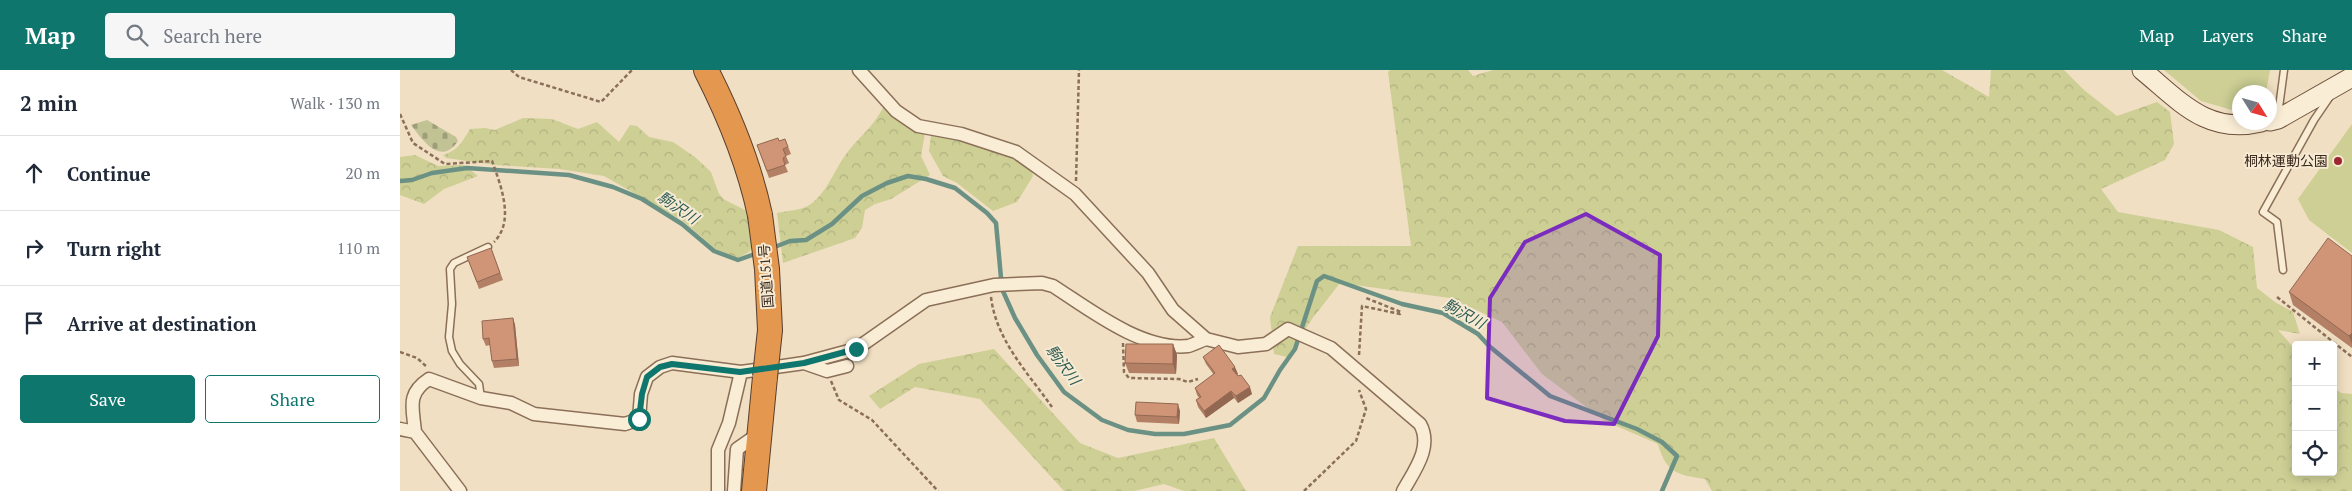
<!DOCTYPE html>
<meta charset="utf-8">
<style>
body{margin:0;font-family:"PT Serif","Noto Sans JP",serif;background:#f6f6f7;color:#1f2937}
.controls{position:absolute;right:15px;bottom:15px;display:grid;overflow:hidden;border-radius:5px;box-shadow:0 2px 12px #0003}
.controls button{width:45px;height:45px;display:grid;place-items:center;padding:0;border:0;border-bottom:1px solid #e0e1e3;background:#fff;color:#1f2937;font:25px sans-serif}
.compass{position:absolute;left:1832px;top:15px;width:45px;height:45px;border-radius:50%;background:#fff;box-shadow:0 2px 12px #0003;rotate:127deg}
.stop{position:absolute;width:15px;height:15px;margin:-11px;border:4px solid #0f766e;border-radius:50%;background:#fff}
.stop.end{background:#0f766e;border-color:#fff;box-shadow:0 1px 5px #0008}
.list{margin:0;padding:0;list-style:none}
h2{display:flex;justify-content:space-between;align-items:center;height:65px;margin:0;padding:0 20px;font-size:21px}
h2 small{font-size:16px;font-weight:400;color:#747a83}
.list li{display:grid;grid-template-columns:32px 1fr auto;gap:15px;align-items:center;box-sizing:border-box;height:75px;padding:0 20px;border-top:1px solid #e0e1e3}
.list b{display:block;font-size:19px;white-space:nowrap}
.list em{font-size:16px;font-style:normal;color:#747a83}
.actions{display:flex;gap:10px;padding:15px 20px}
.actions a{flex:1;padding:11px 0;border:1px solid #0f766e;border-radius:5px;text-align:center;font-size:18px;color:#0f766e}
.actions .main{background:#0f766e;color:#fff}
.icon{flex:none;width:28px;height:28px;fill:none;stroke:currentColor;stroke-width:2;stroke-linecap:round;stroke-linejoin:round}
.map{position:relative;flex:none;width:1952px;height:421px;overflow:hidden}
header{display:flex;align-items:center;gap:30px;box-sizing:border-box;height:70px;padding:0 25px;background:#0f766e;color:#fff}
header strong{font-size:24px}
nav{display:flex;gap:28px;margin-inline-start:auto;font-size:18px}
.search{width:350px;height:45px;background:#f6f6f7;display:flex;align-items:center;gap:12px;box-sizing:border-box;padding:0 18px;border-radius:5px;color:#747a83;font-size:19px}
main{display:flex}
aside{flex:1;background:#fff}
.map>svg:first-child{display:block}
</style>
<header>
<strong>Map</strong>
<div class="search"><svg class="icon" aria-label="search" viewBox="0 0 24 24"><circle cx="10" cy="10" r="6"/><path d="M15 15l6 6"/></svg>Search here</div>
<nav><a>Map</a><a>Layers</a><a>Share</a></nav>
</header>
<main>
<aside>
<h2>2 min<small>Walk · 130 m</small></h2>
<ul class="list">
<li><svg class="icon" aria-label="ahead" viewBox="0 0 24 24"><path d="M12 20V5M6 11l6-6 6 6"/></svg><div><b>Continue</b></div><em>20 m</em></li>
<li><svg class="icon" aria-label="right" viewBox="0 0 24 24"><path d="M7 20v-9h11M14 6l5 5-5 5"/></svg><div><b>Turn right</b></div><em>110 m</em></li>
<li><svg class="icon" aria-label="arrive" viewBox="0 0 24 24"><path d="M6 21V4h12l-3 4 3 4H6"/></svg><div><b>Arrive at destination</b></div></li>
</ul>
<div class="actions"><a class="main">Save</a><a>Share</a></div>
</aside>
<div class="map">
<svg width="1952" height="421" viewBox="0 0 1952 421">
<defs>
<pattern id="forest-crowns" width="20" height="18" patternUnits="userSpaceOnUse" patternTransform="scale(1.25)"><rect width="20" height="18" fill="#cdcf95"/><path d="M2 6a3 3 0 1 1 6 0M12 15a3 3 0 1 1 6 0" fill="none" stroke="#b1b280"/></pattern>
<pattern id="cemetery-stones" width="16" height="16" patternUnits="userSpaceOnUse" patternTransform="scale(1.25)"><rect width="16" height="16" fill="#c1c395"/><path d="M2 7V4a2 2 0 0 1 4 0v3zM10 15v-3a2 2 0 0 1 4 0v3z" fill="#9e9e79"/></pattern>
</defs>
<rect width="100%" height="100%" fill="#f0dfc2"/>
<path fill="#cdcf95" d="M1764 0H1870L1866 22H1840L1839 42 1801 31Z
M1952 54V183L1909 150 1898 129Z"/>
<path fill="url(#forest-crowns)" d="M990 0H1068L1073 6 1093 0H1542L1589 27 1591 0H1664L1684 20 1717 46 1757 32 1770 42 1774 74 1765 90 1701 119 1718 142 1819 160 1853 177 1857 218 1875 232 1893 242 1900 264 1878 260 1896 280V402H1933V317L1941 323 1952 324V421H1312L1305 409C1278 405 1266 403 1258 374L1205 351 1142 304 1102 252 1050 228 940 213 912 249 887 287 874 284 870 247 898 176H1011L988 2Z
M483 38 525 63 521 86 530 105 491 129 475 134 465 140 462 158 455 168 383 193 377 143C387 141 403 140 411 134 427 122 433 103 444 87 457 68 472 59 483 38Z
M123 48 152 49 178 59 197 52 219 72 230 55 237 56 249 67 273 72 295 87 311 102 319 124 325 130 349 142 353 176 349 182 338 188 315 179 283 151 204 106 159 99 96 95 46 88 43 85C59 80 62 72 70 59L85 58 95 60Z
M545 63 593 77 630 96 633 106 617 132 593 141 557 113 543 106 529 81 531 65Z
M15 85 38 96 64 95 78 106 44 119 24 134 0 125V87Z
M594 279 680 373 718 388 814 368 846 421H784L764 414 734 421H664L580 329 515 317 480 339 469 326 519 294Z"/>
<path fill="url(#cemetery-stones)" d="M27 50 56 67 58 71C41 96 24 72 11 55Z"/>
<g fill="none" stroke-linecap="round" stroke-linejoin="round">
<path stroke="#6b9185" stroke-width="4.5" d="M0 111 12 110 32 103 67 98 169 105 213 117 242 129 282 154 314 181 338 190 358 183
M372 178 390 171 406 170 432 154 462 126 487 113 508 106 526 109 555 118 587 143 596 153 602 219 615 248 637 285 664 322 702 350 728 360 755 364H784L830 355 864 328 880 300 895 279 917 211 924 206 1002 234 1043 243 1078 264 1089 276 1150 326 1237 359 1262 372 1277 386 1262 421"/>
<defs>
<path id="lane" d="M1878 45 1884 0
M1883 200 1877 152 1863 142 1914 50 1929 28
M81 328 79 314 60 294 52 281 49 267 52 234 50 199 54 193 88 177"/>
<path id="street" d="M459 0 496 41 518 56 561 64 616 82 675 124 748 203 773 240 806 269 838 277 866 274 888 259 931 278 1020 354C1033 377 1014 401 1003 421
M404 293 427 301 447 296
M0 359 15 362 60 421
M15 362C13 338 6 324 29 309L81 328 111 333 134 344 225 354 239 349 241 324 247 307 260 297 272 293 341 302 404 293 456 279 526 230 594 215 642 213 653 216C689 239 742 281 788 276 793 275 800 271 806 269
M318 421V380L329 353 341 302
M334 421 337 379 360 363"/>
<path id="secondary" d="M1742 0C1780 31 1807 65 1861 52
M1870 51 1878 49 1952 7"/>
<path id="highway" d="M306 0C330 47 349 93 360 145
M354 421 365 307"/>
</defs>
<use href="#lane" stroke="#8b6f58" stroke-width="9"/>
<use href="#street" stroke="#8b6f58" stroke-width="15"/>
<use href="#secondary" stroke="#6d503b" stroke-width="21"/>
<use href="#highway" stroke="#583e2d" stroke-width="26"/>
<path stroke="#8b6f58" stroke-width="2.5" stroke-dasharray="4 2.5" stroke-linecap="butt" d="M111 0 119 7 201 32 232 0
M0 44 13 73 45 94 92 91C101 116 115 151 94 172
M676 111 679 0
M591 227C596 270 628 303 652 337
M1877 227 1952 287
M723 273 724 302 729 308 779 309 788 312 798 309
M0 282 17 288 27 297
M959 285 962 236 1000 244 1001 242 966 228
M431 311 439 330 472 350 538 421
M904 421 956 371 966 339 959 320"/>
<use href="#lane" stroke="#faedd6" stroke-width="6"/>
<use href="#street" stroke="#faedd6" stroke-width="12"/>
<use href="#secondary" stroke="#faedd6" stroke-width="19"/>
<use href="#highway" stroke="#e4974e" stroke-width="24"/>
<defs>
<path id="highway-bridge" d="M360 145 367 199 370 260 365 307"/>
</defs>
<use href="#highway-bridge" stroke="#583e2d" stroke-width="26" stroke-linecap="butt"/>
<use href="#highway-bridge" stroke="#e4974e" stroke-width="24"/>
</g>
<path fill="#b38065" d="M385 69 391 84 386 86 389 93 385 95 388 102 369 108 357 75 379 71Z
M91 178 103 210 79 219 67 187Z
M1952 186V278L1893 235 1889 222Z
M113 248 115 255 119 296 94 298 92 291 90 275 86 276 83 269Z
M773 274 777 285 776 304 729 303 725 293Z
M803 287 838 304 837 305 852 324 838 333 834 328 806 348 798 337 796 330 799 328 797 325 795 318 814 305 806 294Z
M780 341 779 354 737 352 735 345Z"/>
<path fill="#926853" d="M113 248 115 255 119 296 117 289Z
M1952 263V274L1949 266Z
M773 274 777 285 776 304 773 294Z
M835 297 838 304 835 306 832 299Z
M850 317 852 324 838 333 836 326Z
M831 321 834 328 806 348 804 341Z
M778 334 780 341 779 354 777 347Z"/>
<path fill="#d09576" stroke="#926853" d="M378 68 379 71 385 69 388 77 383 79 386 86 383 88 385 95 367 101 357 75Z
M1928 168 1952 186V263L1949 266 1889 222Z
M91 178 100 203 77 212 67 187Z
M113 248 117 289 92 291 89 268 83 269 82 251Z
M726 274H773V294L725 293Z
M819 275 835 297 832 299 838 306 841 305 850 317 836 326 831 321 804 341 796 330 801 327 795 318 815 303 803 287Z
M736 332 778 334 777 347 735 345Z"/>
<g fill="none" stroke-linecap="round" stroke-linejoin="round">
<path stroke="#0f766e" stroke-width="6" d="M239 349 242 324 247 307 260 297 272 294 340 302 404 293 456 279"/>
</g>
<path fill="#7b2cbf" fill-opacity="0.2" stroke="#7b2cbf" stroke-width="4" stroke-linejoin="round" d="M1186 144 1260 185 1258 266 1214 354 1165 351 1087 328 1090 228 1125 172Z"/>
<circle fill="#9d252f" stroke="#f7ead2" stroke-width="2" cx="1938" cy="91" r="5"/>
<g text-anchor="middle" stroke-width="4" stroke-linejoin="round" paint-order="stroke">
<g font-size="14" fill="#3a291d" stroke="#f7ead2" text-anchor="end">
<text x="1928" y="96">桐林運動公園</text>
</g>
<g font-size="14" fill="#3a291d" stroke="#f7ead2">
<text transform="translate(366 206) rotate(-94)" y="5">国道151号</text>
</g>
<g font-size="15" font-style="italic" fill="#2c5b54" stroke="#f7ead2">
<text transform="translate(278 138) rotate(34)" y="5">駒沢川</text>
<text transform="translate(1064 244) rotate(29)" y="5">駒沢川</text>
<text transform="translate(663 295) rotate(53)" y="5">駒沢川</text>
</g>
</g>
</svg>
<div class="controls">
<button>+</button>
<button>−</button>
<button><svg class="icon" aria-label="locate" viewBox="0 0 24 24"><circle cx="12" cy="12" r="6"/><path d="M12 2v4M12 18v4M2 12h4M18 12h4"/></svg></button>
</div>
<svg class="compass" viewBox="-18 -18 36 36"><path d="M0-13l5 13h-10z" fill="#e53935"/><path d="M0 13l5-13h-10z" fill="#747a83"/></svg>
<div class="stop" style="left:239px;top:349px"></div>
<div class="stop end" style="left:456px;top:279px"></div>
</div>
</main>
